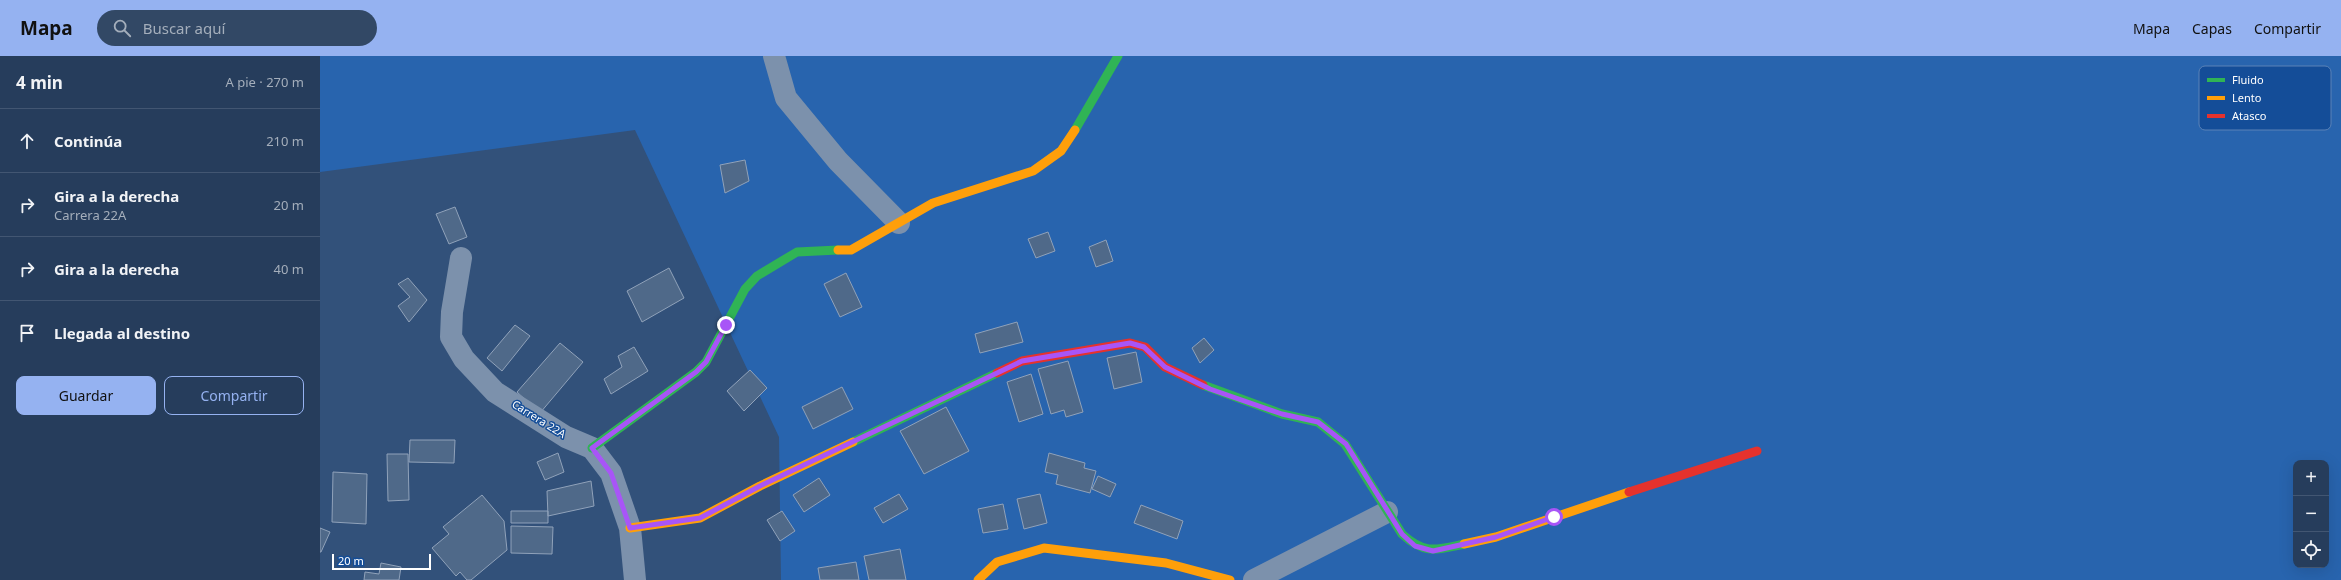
<!DOCTYPE html>
<html lang="es">
<meta charset="utf-8">
<style>
body{margin:0;font-family:"Noto Sans",sans-serif;background:#324865;color:#f1f3f6}
.controls{position:absolute;right:12px;bottom:12px;display:grid;overflow:hidden;border-radius:8px;box-shadow:0 4px 16px #0002}
.controls button{width:36px;height:36px;display:grid;place-items:center;padding:0;border:0;border-bottom:1px solid #425672;background:#263d5c;color:#f1f3f6;font:20px sans-serif}
.scale{position:absolute;left:12px;bottom:10px;width:99px;box-sizing:border-box;padding-left:4px;border:2px solid #fff;border-top:0;font-size:11px;line-height:14px;white-space:nowrap;color:#fff;-webkit-text-stroke:3px #144d98;paint-order:stroke}
.stop{position:absolute;width:12px;height:12px;margin:-9px;border:3px solid #a855f7;border-radius:50%;background:#fff}
.stop.end{background:#a855f7;border-color:#fff;box-shadow:0 1px 4px #0008}
.list{margin:0;padding:0;list-style:none}
h2{display:flex;justify-content:space-between;align-items:center;height:52px;margin:0;padding:0 16px;font-size:17px}
h2 small{font-size:13px;font-weight:400;color:#a4aebb}
.list li{display:grid;grid-template-columns:26px 1fr auto;gap:12px;align-items:center;box-sizing:border-box;height:64px;padding:0 16px;border-top:1px solid #425672}
.list b{display:block;font-size:15px;white-space:nowrap}
.list p{margin:0;font-size:13px;white-space:nowrap;color:#a4aebb}
.list em{font-size:13px;font-style:normal;color:#a4aebb}
.actions{display:flex;gap:8px;padding:12px 16px}
.actions a{flex:1;padding:9px 0;border:1px solid #95b2f1;border-radius:8px;text-align:center;font-size:14px;color:#95b2f1}
.actions .main{background:#95b2f1;color:#111}
.icon{flex:none;width:22px;height:22px;fill:none;stroke:currentColor;stroke-width:2;stroke-linecap:round;stroke-linejoin:round}
.map{position:relative;flex:none;width:2021px;height:524px;overflow:hidden}
header{display:flex;align-items:center;gap:24px;box-sizing:border-box;height:56px;padding:0 20px;background:#95b2f1;color:#111}
header strong{font-size:19px}
nav{display:flex;gap:22px;margin-inline-start:auto;font-size:14px}
.search{width:280px;height:36px;background:#324865;display:flex;align-items:center;gap:10px;box-sizing:border-box;padding:0 14px;border-radius:22px;color:#a4aebb;font-size:15px}
main{display:flex}
aside{flex:1;background:#263d5c}
.map>svg:first-child{display:block}
</style>
<header>
<strong>Mapa</strong>
<div class="search"><svg class="icon" aria-label="search" viewBox="0 0 24 24"><circle cx="10" cy="10" r="6"/><path d="M15 15l6 6"/></svg>Buscar aquí</div>
<nav><a>Mapa</a><a>Capas</a><a>Compartir</a></nav>
</header>
<main>
<aside>
<h2>4 min<small>A pie · 270 m</small></h2>
<ul class="list">
<li><svg class="icon" aria-label="ahead" viewBox="0 0 24 24"><path d="M12 20V5M6 11l6-6 6 6"/></svg><div><b>Continúa</b></div><em>210 m</em></li>
<li><svg class="icon" aria-label="right" viewBox="0 0 24 24"><path d="M7 20v-9h11M14 6l5 5-5 5"/></svg><div><b>Gira a la derecha</b><p>Carrera 22A</p></div><em>20 m</em></li>
<li><svg class="icon" aria-label="right" viewBox="0 0 24 24"><path d="M7 20v-9h11M14 6l5 5-5 5"/></svg><div><b>Gira a la derecha</b></div><em>40 m</em></li>
<li><svg class="icon" aria-label="arrive" viewBox="0 0 24 24"><path d="M6 21V4h12l-3 4 3 4H6"/></svg><div><b>Llegada al destino</b></div></li>
</ul>
<div class="actions"><a class="main">Guardar</a><a>Compartir</a></div>
</aside>
<div class="map">
<svg width="2021" height="524" viewBox="0 0 2021 524">
<rect width="100%" height="100%" fill="#32517a"/>
<path fill="#2864ae" fill-rule="evenodd" d="M0 0H2021V524H461L459 381 315 74 0 116ZM1976 407H2006V509H1976Z"/>
<path fill="#4f6989" stroke="#90a2ba" d="M425 104 429 125 405 137 400 109Z
M135 151 147 181 129 188 116 158Z
M728 176 735 195 716 202 708 183Z
M786 184 793 205 776 211 769 191Z
M349 212 364 242 322 266 307 235Z
M526 217 542 251 520 261 504 228Z
M88 222 107 244 89 266 78 250 90 241 78 228Z
M697 266 703 286 660 297 655 278Z
M195 269 210 280 182 315 167 302Z
M884 282 894 294 880 307 872 292Z
M240 287 263 306 220 357 197 336Z
M314 291 328 315 291 338 284 323 302 311 298 300Z
M816 296 822 326 794 333 787 302Z
M748 305 763 356 746 361 744 354 731 358 718 313Z
M430 314 447 332 424 355 407 335Z
M711 318 723 358 699 366 687 326Z
M522 331 533 353 493 373 482 351Z
M626 351 649 395 604 418 580 375Z
M90 384H135L134 407 89 406Z
M238 397 244 416 225 424 217 406Z
M729 397 765 407 764 412 776 415 770 437 736 428 738 419 725 416Z
M67 398H88L89 444 68 445Z
M13 416 47 418 46 468 12 466Z
M778 420 796 428 790 441 772 433Z
M499 422 510 439 484 456 473 439Z
M271 425 274 450 228 460 227 435Z
M579 438 588 453 563 467 554 452Z
M720 438 727 467 704 473 697 443Z
M162 439 184 465 187 494 151 524H147L140 516 136 520 112 492 129 478 123 471Z
M683 448 688 473 663 477 658 453Z
M821 449 863 465 857 483 814 467Z
M191 455H228V467H191Z
M462 455 475 475 460 485 447 464Z
M191 470 233 471 232 498 191 497Z
M0 472 10 476 1 496H0Z
M580 493 586 524H549L544 500Z
M536 506 539 524H500L498 512Z
M61 507 81 511 79 524H44L45 516 59 518Z"/>
<g fill="none" stroke-linecap="round" stroke-linejoin="round">
<path stroke="#7c91ac" stroke-width="22" d="M454 0 466 42 518 105 579 167
M141 202 132 256 131 281 144 303 175 336 246 381 272 392 291 417 310 472 315 524
M934 524 1067 456"/>
<path stroke="#30b455" stroke-width="9" d="M755 74 798 0
M883 329 962 358 998 366 1025 388 1082 478C1105 499 1116 494 1144 488
M533 386 677 317
M272 392 376 316 386 306 425 233 437 220 477 196 518 194"/>
<path stroke="#ff9f0a" stroke-width="9" d="M518 194H531L613 147 713 115 741 95 755 74
M310 472 380 462 440 430 533 386
M1144 488 1176 481 1309 436
M658 524 677 506 724 492 846 507 910 524"/>
<path stroke="#e5322d" stroke-width="9" d="M677 317 702 305 810 287 825 291 845 311 883 329
M1309 436 1437 395"/>
</g>
<g fill="none" stroke-linecap="round" stroke-linejoin="round">
<path stroke="#a855f7" stroke-width="5" d="M406 269 386 306 376 316 272 392 291 417 310 472 380 462 440 430 702 305 810 287 824 291 845 311 890 333 962 358 998 366 1026 388 1082 478 1095 490 1113 495 1176 481 1234 461"/>
</g>
<g text-anchor="middle" stroke-width="3" stroke-linejoin="round" paint-order="stroke">
<g font-size="11" fill="#fff" stroke="#144d98">
<text transform="translate(219 363) rotate(32)" y="4">Carrera 22A</text>
</g>
</g>
<rect x="1879" y="10" width="132" height="64" rx="6" fill="#144d98" stroke="#5a82b7" stroke-width="1"/>
<rect x="1887" y="22" width="18" height="4" fill="#30b455"/>
<rect x="1887" y="40" width="18" height="4" fill="#ff9f0a"/>
<rect x="1887" y="58" width="18" height="4" fill="#e5322d"/>
<g font-size="11" fill="#fff">
<text x="1912" y="28">Fluido</text>
<text x="1912" y="46">Lento</text>
<text x="1912" y="64">Atasco</text>
</g>
</svg>
<div class="controls">
<button>+</button>
<button>−</button>
<button><svg class="icon" aria-label="locate" viewBox="0 0 24 24"><circle cx="12" cy="12" r="6"/><path d="M12 2v4M12 18v4M2 12h4M18 12h4"/></svg></button>
</div>
<div class="scale">20 m</div>
<div class="stop" style="left:1234px;top:461px"></div>
<div class="stop end" style="left:406px;top:269px"></div>
</div>
</main>
